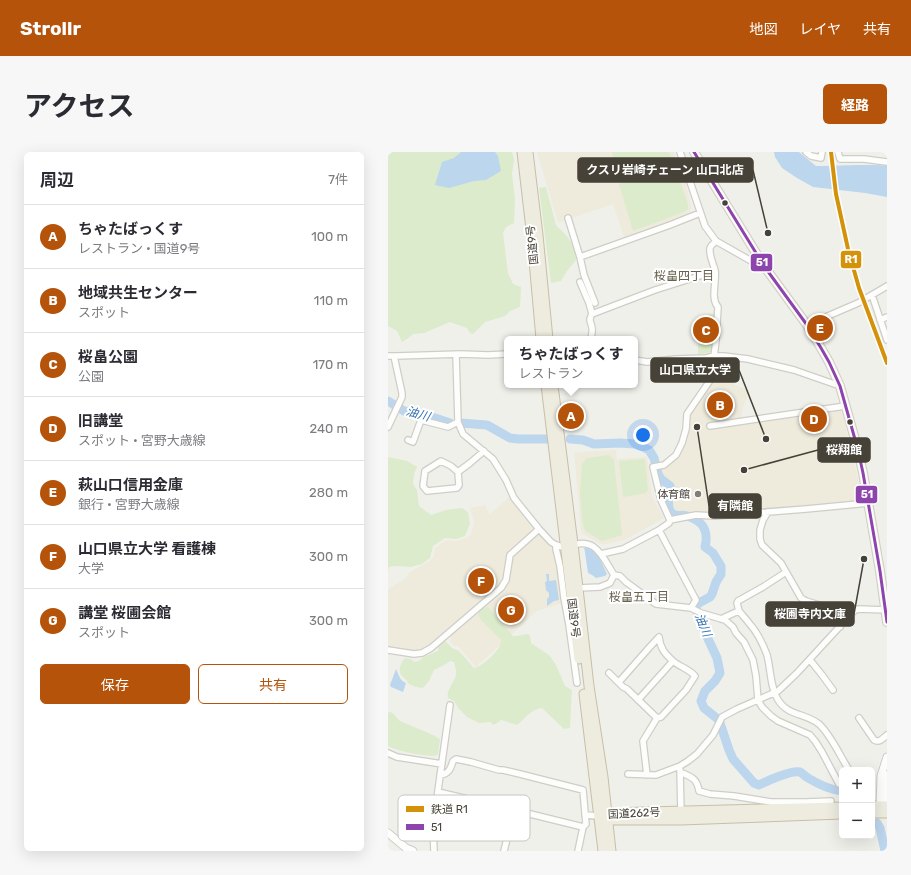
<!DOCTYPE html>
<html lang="ja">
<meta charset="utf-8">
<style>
body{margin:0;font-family:Rubik,"Noto Sans JP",sans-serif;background:#f7f7f7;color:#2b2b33}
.controls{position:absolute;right:12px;bottom:12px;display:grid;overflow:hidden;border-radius:6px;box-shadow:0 4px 16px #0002}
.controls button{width:36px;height:36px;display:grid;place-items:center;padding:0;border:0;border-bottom:1px solid #e1e1e2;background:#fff;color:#2b2b33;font:20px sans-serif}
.you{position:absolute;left:255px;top:283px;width:14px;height:14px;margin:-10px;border:3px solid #fff;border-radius:50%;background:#1a73e8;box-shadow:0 0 0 6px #1a73e833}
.badge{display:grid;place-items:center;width:26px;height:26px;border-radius:50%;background:#b45309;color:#fff;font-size:13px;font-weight:700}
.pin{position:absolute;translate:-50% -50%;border:2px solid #fff;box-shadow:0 1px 4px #0006}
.popup{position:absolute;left:116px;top:184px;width:134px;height:52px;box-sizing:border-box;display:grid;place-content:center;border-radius:6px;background:#fff;filter:drop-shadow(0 1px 3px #0005);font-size:13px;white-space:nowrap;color:#7c7c81}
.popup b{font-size:15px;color:#2b2b33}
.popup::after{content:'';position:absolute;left:50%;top:100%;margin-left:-8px;border:8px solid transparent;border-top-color:#fff}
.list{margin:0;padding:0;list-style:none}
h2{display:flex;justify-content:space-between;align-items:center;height:52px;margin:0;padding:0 16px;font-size:17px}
h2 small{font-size:13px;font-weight:400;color:#7c7c81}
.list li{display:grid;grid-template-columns:26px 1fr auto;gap:12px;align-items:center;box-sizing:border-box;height:64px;padding:0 16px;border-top:1px solid #e1e1e2}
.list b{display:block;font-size:15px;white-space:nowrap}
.list p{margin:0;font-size:13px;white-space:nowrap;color:#7c7c81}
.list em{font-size:13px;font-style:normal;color:#7c7c81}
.actions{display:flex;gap:8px;padding:12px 16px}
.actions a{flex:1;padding:9px 0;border:1px solid #b45309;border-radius:6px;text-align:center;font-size:14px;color:#b45309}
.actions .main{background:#b45309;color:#fff}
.map{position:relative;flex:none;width:499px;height:699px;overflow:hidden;border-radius:6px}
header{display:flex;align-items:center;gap:24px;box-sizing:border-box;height:56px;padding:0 20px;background:#b45309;color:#fff}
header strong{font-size:19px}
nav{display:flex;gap:22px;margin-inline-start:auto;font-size:14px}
.intro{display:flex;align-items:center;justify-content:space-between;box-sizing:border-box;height:96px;padding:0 24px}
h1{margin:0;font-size:28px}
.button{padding:10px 18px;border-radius:6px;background:#b45309;color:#fff;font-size:14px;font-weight:700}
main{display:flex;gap:24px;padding:0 24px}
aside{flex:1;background:#fff;border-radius:6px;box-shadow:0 4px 16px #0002}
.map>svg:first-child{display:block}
</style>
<header>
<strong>Strollr</strong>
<nav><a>地図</a><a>レイヤ</a><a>共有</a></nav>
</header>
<div class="intro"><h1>アクセス</h1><a class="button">経路</a></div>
<main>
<aside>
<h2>周辺<small>7件</small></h2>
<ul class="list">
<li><span class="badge">A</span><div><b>ちゃたばっくす</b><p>レストラン · 国道9号</p></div><em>100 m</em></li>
<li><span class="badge">B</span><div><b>地域共生センター</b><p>スポット</p></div><em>110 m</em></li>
<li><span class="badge">C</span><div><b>桜畠公園</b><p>公園</p></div><em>170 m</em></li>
<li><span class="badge">D</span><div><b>旧講堂</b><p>スポット · 宮野大歳線</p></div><em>240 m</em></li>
<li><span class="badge">E</span><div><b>萩山口信用金庫</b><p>銀行 · 宮野大歳線</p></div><em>280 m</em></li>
<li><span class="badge">F</span><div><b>山口県立大学 看護棟</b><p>大学</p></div><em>300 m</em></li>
<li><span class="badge">G</span><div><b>講堂 桜圃会館</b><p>スポット</p></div><em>300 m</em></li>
</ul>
<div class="actions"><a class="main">保存</a><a>共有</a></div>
</aside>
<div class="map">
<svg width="499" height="699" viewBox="0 0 499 699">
<rect width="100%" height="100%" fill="#f0f0eb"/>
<path fill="#eeebdd" d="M149 0H286L297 29 303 53V58L300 62 244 84 236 85 225 52 170 71Z
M329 217H336L344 219 343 228 345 232 361 239 355 256 353 268 453 256 476 351 289 364 285 361 281 354V348L284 340 283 335 281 332 275 328 271 323 270 317 274 315 279 314 281 311 290 304 300 261 320 233H324L325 227 326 225H328Z
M228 298 229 307 259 305 264 344 276 366 239 387 215 393 193 381 186 300Z
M121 345H124L162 393 167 401 170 414 175 451 149 459 88 515 70 494H66L62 490 63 485 58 483 56 481 38 495 33 498 25 499 0 495V437L18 426 22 420 40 410 46 405 47 396 58 388 68 389 79 386 83 382 86 371 82 356 97 353 102 362Z"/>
<path fill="#dbebcb" d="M0 0H124L126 7 124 22 127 47 126 71 118 75 115 81 120 121 125 132 133 135 132 155 122 159 117 164 97 170 85 182 82 181 79 176 62 170 36 181 25 182 19 187 14 190 9 179 0 174Z
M224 0H281L300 52V57L296 60 245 79 231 32 234 31Z
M158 35 168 73 179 84 187 97 188 108 179 119 173 129 163 131 151 36Z
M328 161 326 191 323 200 310 203V165Z
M221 303 226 308 234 383 214 389 197 379 194 369 192 340 194 312 199 306Z
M0 305 10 307 19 309 29 315 26 322 25 332 29 338 31 354 43 363 58 358 74 356 80 360 82 372 77 384 68 387 57 386 45 394 42 406 34 412 23 415 7 414 1 415 0 419Z
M257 307 260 337 258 341 235 345 231 309Z
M100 455 125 484H129L140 482 142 484 143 491 162 504 168 513 177 534 184 538 182 576 176 577 154 556C143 557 137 567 129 573L113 568 109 571 105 573 103 570 91 571 79 565 71 557 66 549 60 546C58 538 66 531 68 523 69 519 67 514 66 510L62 509 56 513 46 518 41 529 35 536 28 535 21 532C19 528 17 527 14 524 9 518 13 511 17 506L23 507 26 510 31 509 35 505 50 499C50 493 52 491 57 489L64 496 71 499 86 516C94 515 107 502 111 495 112 493 113 491 113 488L93 468 90 462 95 456Z
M0 560C7 560 7 565 12 569L45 583 52 587 50 603C41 606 9 599 0 594Z"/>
<path fill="#bcd6ee" d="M73 0H107L110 4 113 19 98 28 86 29 61 36 47 33 54 10 66 6Z
M386 0H411L428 14H437L469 13H490L499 14V45L477 41 425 35 409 26 394 16 387 5Z
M196 394 204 396 211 405 219 422 217 424 208 426 204 423 200 421Z
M158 422H161V429L168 428 171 448 166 449 159 454V447L161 445V441L158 438 157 430 159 429Z
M8 517C11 523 12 529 18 531L15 540 3 535 2 533Z"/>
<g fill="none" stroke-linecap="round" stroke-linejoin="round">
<path stroke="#bcd6ee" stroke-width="9" d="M0 249 16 259 41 264 62 271
M72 271 99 273 122 286 130 287H160
M182 287 195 288 206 292 232 291 247 292 253 294 261 298 266 306 270 322 273 327 282 334C282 343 278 350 282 359 286 366 293 362 299 364 315 369 321 378 317 395L325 401 333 414V422L328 430 324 442 322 445 309 452 308 456 314 474 329 506 332 521 327 529 317 539 313 549 316 556 331 568 341 598 345 607 366 631 371 633C379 629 403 618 412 620 414 621 417 624 420 626 430 632 442 638 454 639
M489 671 492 676 497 699"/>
<defs>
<path id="minor" d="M292 0 317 74 328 89 365 110 376 114
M418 0 423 4 433 6 434 0
M450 0 451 4 452 7H476L499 10
M180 66 192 105 196 123 207 151
M192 105 282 73 312 61
M192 130 201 151 204 162C200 169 203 169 204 176 205 179 203 184 203 187
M484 143 499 188
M204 162 267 138 327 119
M492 168 499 165
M419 173 470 151 499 134
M68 203 70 270 75 282 105 307 118 328 126 346 151 377 163 390 168 393 178 396C206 382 213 402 226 423L232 424 238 430 268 452 303 456 313 461 337 468 345 475 348 481 356 490 365 508 368 524 370 548 374 555 383 564 390 569 422 583 427 589 434 600 451 632 454 633
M0 204H8L73 202 100 203 119 202
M247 208 259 210 288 207 318 206 326 204H336L360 207 406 218 452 234
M322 274 457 254
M0 275 14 245V241L6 204
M20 288 25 290 33 268 60 275 70 270
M70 320 63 314 53 309 37 319 35 334 39 339 69 336 71 333 70 320 82 311 96 299
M380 360 375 368 372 378V387L374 393 393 411 413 446 418 449 431 453 436 459 445 466 452 475
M282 368 273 348 265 315 276 313 288 303 294 291 298 277 299 262 323 227 328 189 330 155C322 146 329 130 327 118 325 111 321 104 322 96 323 93 326 91 328 89
M271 378 308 448 303 456
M168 393V397L172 414 176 446 181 473 189 531
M213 402 235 397 271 378 281 371 282 368 308 363 327 364 418 357 481 351
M190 436 212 435 222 431 226 423
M351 459 349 451 350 449 375 435 398 420
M333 467 346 461 351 459C354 463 358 467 361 471 369 480 375 492 379 503 383 518 382 535 390 548 400 564 417 561 431 572 443 583 452 604 461 618
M0 498 26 502 34 501 43 496 113 436 118 428 122 403 151 377
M422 508 434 523 445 538
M221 521 235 535 239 537 269 566 255 589 259 623
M231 530 260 497 271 485C272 496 277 502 285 509L250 548
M269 566 273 565 298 538 307 524C301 517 292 515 285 509
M471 566 486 588C492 591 495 586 499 583
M0 601 9 605 54 612
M292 618 293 662
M292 620C303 625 309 626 311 639L322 642 346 644 383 650H418L443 649
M240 622 268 623 292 614 300 609 309 602 325 583 334 565 349 557 390 539 409 521 467 458 471 457 498 458
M50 640 123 657 126 658 195 675 198 672 195 638 132 622 115 618H111L83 610 68 607 65 609C63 616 61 622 52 623
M197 663 211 664
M46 667 97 679 103 652
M46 699 45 676 46 667 62 553
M116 699 126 658
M190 699 195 675"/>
<path id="tertiary" d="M494 657 492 654 493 624 499 605
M496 659 498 654 499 623
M0 681 18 696 25 699"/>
<path id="secondary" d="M306 0 376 114 419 173 433 196 441 210 452 234 470 298 475 321 492 419 499 470"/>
<path id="trunk" d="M134 0 144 86 153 187
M140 0 150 83 160 187
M158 233 191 507
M165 233 185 392 201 534 215 625 223 699
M196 542 215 699
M484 654H499
M484 661H499
M214 663 219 661 454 655
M214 665 219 668H293L454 662"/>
</defs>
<use href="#minor" stroke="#cecdc8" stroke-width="8"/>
<use href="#tertiary" stroke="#cecdc8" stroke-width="9"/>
<use href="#secondary" stroke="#cfcdc2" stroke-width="10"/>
<use href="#trunk" stroke="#c7bfa7" stroke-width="11"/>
<use href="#minor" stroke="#fdfdfc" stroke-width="5.5"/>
<use href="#tertiary" stroke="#fdfdfc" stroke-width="7"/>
<use href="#secondary" stroke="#f6f5ef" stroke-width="8"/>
<use href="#trunk" stroke="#eeebdf" stroke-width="9"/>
<defs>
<path id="bus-1" d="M306 0 376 114 419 173 433 196 441 210 452 234 470 298 475 321 492 419 499 470"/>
</defs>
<use href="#bus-1" stroke="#fff" stroke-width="6"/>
<use href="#bus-1" stroke="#8e44ad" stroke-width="3"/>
<defs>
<path id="rail-1" d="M443 0 448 42 460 97 471 136 499 211"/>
</defs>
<use href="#rail-1" stroke="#fff" stroke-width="7"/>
<use href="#rail-1" stroke="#d4920b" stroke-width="4"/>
</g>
<g fill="#474237" stroke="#fff" stroke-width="1.5">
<circle cx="337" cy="51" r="3.5"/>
<circle cx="462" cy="270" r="3.5"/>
</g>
<circle fill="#827f76" stroke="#fff" stroke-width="1.5" cx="310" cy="342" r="4"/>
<g text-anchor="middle" stroke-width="4" stroke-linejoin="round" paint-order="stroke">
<g font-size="11" fill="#474237" stroke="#fff">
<text transform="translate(144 93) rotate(-96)" y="4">国道9号</text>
<text transform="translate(186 466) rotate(83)" y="4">国道9号</text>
<text transform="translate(246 661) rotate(-3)" y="4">国道262号</text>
</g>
<g font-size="11" fill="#474237" stroke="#fff" text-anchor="end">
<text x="302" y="346">体育館</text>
</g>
<g font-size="12" fill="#69614e" stroke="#fff">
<text x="296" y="128">桜畠四丁目</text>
<text x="251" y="449">桜畠五丁目</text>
</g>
<g font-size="12" font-style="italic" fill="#3270b1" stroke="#fff">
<text transform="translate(30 262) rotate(16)" y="4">油川</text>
<text transform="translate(315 473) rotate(67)" y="4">油川</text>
</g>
</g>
<rect x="10" y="643" width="132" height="46" rx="6" fill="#fff" stroke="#c8c6c3" stroke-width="1"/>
<rect x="18" y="654" width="18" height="6" fill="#d4920b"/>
<rect x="18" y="672" width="18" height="6" fill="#8e44ad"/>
<g font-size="11" fill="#474237">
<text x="43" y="661">鉄道 R1</text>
<text x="43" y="679">51</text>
</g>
<path fill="none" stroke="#474237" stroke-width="1.5" d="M380 81L365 18M378 287L351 218M356 318L430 298M309 275L321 354M476 407L466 462"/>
<g fill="#474237" stroke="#fff" stroke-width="1.5">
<circle cx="380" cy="81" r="4"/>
<circle cx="378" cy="287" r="4"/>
<circle cx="356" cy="318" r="4"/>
<circle cx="309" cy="275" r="4"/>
<circle cx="476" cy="407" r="4"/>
</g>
<g fill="#474237" stroke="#474237" stroke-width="1.5">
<rect x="190" y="6" width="175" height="24" rx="4"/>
<rect x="263" y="206" width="88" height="24" rx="4"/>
<rect x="430" y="286" width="52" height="24" rx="4"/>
<rect x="321" y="342" width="52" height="24" rx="4"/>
<rect x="378" y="450" width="88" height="24" rx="4"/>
</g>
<g font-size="12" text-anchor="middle" font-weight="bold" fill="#fff">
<text x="277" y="22">クスリ岩崎チェーン 山口北店</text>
<text x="307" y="222">山口県立大学</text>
<text x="456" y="302">桜翔館</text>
<text x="347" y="358">有隣館</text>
<text x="422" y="466">桜圃寺内文庫</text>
</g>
<g stroke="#fff" stroke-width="1.5">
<rect x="452" y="98" width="22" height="19" rx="4" fill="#d4920b"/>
<rect x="362" y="101" width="23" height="19" rx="4" fill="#8e44ad"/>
<rect x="467" y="333" width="23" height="19" rx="4" fill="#8e44ad"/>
</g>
<g font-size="11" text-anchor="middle" font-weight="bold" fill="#fff">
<text x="463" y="111">R1</text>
<text x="374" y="114">51</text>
<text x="479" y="346">51</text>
</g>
</svg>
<div class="controls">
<button>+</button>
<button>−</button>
</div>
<div class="you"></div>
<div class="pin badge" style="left:183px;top:264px">A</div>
<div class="popup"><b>ちゃたばっくす</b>レストラン</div>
<div class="pin badge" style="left:332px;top:253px">B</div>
<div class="pin badge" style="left:318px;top:178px">C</div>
<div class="pin badge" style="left:426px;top:267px">D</div>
<div class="pin badge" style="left:432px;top:176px">E</div>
<div class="pin badge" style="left:93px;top:429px">F</div>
<div class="pin badge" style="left:123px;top:458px">G</div>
</div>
</main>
